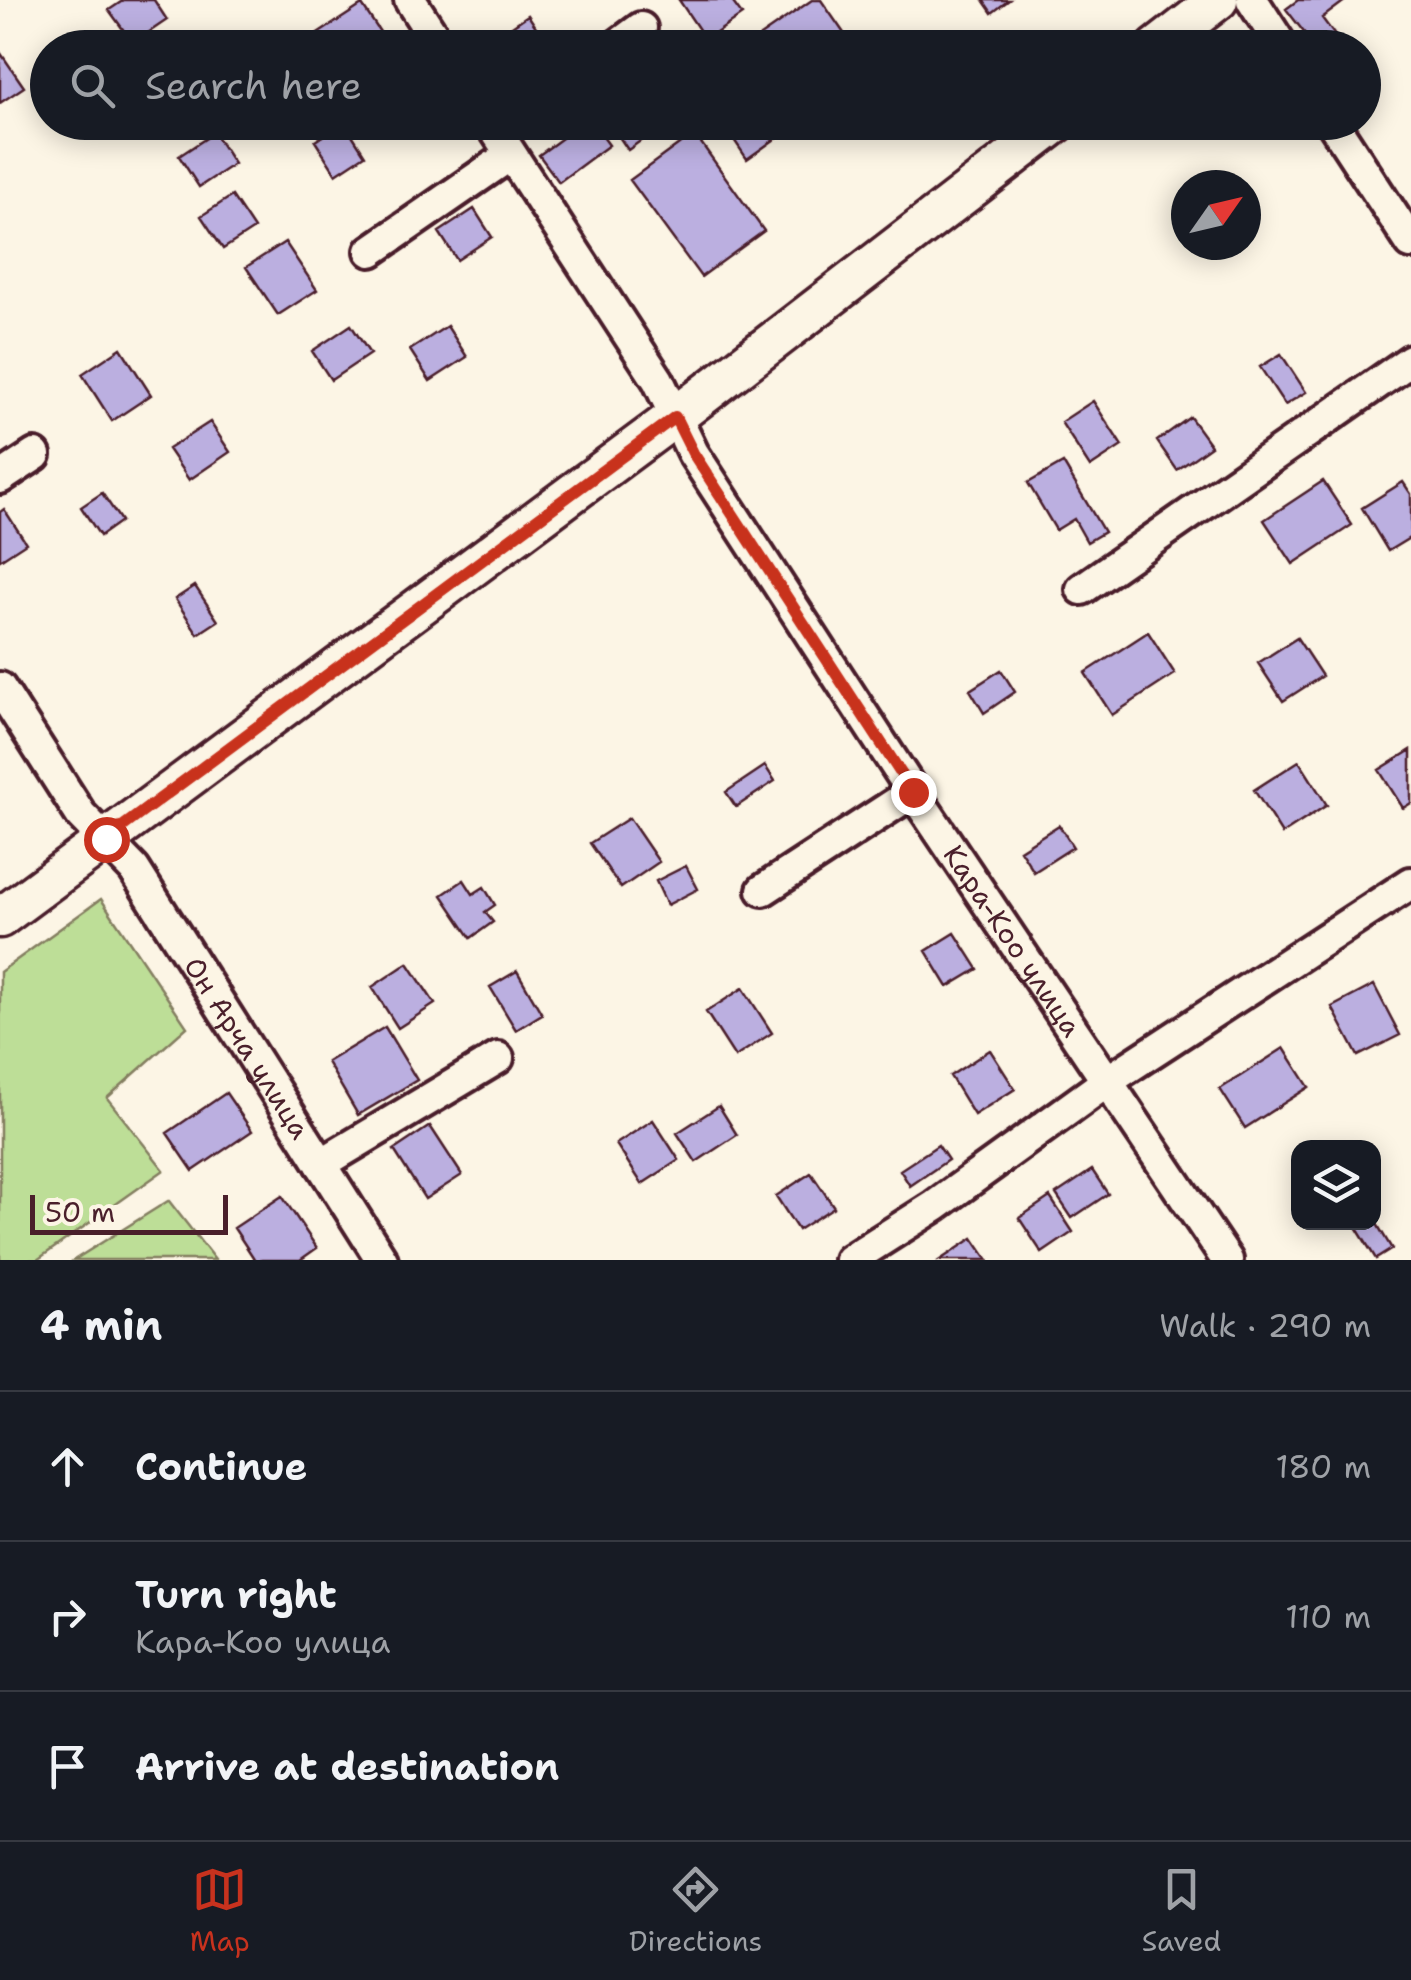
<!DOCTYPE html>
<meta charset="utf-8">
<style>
body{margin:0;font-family:"Shantell Sans",sans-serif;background:#242831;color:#f1f3f6}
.controls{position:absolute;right:30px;bottom:30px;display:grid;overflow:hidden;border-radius:20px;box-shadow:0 5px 25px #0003}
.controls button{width:90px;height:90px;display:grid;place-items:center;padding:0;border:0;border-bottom:2px solid #363941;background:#171b24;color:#f1f3f6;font:50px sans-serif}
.compass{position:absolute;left:1171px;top:170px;width:90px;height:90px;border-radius:50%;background:#171b24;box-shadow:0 5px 25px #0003;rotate:56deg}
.scale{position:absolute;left:30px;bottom:25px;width:198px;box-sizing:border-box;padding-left:10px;border:5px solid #4a1f2b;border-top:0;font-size:28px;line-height:35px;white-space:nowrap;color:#4a1f2b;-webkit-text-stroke:8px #fcf5e5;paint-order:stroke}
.stop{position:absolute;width:30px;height:30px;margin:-22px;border:8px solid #c8321e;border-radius:50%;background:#fff}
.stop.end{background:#c8321e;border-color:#fff;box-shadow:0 2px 10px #0008}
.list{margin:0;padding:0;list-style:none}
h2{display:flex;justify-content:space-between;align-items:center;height:130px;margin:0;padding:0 40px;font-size:42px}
h2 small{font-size:32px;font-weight:400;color:#9ea1a6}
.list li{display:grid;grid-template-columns:65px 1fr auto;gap:30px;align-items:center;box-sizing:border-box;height:150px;padding:0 40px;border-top:2px solid #363941}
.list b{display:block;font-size:38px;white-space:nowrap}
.list p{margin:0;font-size:32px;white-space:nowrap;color:#9ea1a6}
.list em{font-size:32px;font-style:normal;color:#9ea1a6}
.icon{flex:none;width:55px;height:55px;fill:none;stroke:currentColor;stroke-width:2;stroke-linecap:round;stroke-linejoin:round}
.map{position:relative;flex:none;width:1411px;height:1260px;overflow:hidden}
.search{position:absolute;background:#171b24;box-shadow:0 5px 25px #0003;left:30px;right:30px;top:30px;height:110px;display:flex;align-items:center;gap:25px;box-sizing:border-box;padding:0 35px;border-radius:55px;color:#9ea1a6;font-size:38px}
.sheet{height:580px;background:#171b24}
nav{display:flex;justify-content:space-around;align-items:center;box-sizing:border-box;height:140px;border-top:2px solid #363941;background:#171b24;font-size:28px;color:#9ea1a6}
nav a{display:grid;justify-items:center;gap:5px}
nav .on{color:#c8321e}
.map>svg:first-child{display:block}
</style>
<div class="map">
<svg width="1411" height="1260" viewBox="0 0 1411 1260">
<rect width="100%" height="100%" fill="#fcf5e5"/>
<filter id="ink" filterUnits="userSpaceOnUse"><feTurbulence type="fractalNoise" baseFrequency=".01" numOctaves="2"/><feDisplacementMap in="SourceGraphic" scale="20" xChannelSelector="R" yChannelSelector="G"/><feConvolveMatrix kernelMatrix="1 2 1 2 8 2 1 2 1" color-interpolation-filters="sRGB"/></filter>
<g filter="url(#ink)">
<path fill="#bdde97" stroke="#847e61" stroke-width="2.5" d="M101 899 187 1027 107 1098 164 1170 37 1260H0V972Z
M169 1201 215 1260H74L168 1201Z"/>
<path fill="#bbafe0" stroke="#4a1f2b" stroke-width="2.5" d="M124 0H154L167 20 133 43 109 10Z
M679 0H731L742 15 706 40Z
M812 0H821L848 39 836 48H768L760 36Z
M983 0H1009L992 13Z
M1298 0H1346L1322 18 1339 41 1330 48H1316L1286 9Z
M362 5 388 44 382 48H312L307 41Z
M528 15 550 48H504L496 37Z
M0 52 24 87 0 103Z
M344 122 365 155 336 174 315 141Z
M584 122H592L609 145 559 182 539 155Z
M609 122H642L650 134 628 150Z
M722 122H778L785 132 747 159Z
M214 133 234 164 199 187 179 156Z
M694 133 764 231 701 277 630 180Z
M232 196 254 229 223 249 201 216Z
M474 209 492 237 457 260 439 232Z
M285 242 317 290 278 315 246 267Z
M351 325 370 354 331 380 312 351Z
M447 326 467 357 430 381 410 350Z
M121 348 151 395 112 421 82 374Z
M1281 354 1306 392 1285 405 1260 367Z
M1093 401 1122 446 1090 467 1061 422Z
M1190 417 1211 446 1177 470 1157 441Z
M210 422 230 452 189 480 168 449Z
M1063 463 1104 532 1087 542 1074 519 1056 530 1028 483Z
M1323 481 1352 525 1293 564 1264 520Z
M1403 482 1411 494V537L1388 551 1362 508Z
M102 493 121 521 100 536 81 507Z
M4 509 26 543 0 560V512Z
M195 586 218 621 198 634 175 599Z
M1148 632 1175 674 1112 715 1085 673Z
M1297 638 1322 676 1283 701 1258 663Z
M1001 670 1015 692 984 713 970 690Z
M1411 750V803L1403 808 1379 770Z
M1299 761 1327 805 1282 834 1254 790Z
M765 766 775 781 736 807 726 792Z
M629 818 659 862 621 888 590 843Z
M1059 825 1073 847 1034 872 1020 850Z
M686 866 698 889 667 905 656 881Z
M464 880 473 894 484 887 495 905 485 912 493 922 471 938 442 895Z
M955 933 978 969 948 987 926 951Z
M408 963 435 1004 398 1028 372 987Z
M517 971 542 1014 516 1030 490 987Z
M1374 985 1400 1035 1358 1056 1332 1007Z
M743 988 772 1033 735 1057 706 1012Z
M385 1027 417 1080 358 1115 327 1062Z
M1284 1048 1309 1087 1245 1128 1220 1089Z
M990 1050 1015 1089 974 1115 950 1076Z
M226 1093 252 1131 193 1171 167 1133Z
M719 1106 737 1135 696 1162 677 1133Z
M653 1120 679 1160 642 1184 616 1144Z
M430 1126 462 1175 425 1199 394 1150Z
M938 1145 948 1160 910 1186 900 1170Z
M1092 1170 1108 1194 1072 1218 1056 1194Z
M811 1173 834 1207 798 1230 776 1196Z
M282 1196 317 1248 300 1260H255L234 1228Z
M1050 1197 1073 1232 1042 1253 1019 1218Z
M1374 1219 1392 1249 1376 1259 1353 1222H1374Z
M973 1238 988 1260H940Z"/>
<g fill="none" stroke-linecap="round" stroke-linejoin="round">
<defs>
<g id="minor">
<path d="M410 0 441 48"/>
<path d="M1252 0 1283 48"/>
<path d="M614 48 641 28"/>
<path id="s1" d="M490 122 658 380 693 453 913 792 1227 1260"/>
<path d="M1332 122 1411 243"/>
<path d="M371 251 510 155"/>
<path d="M0 478 35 455"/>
<path d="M1082 589 1411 360"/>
<path id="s2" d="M0 688 81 815 134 869 382 1260"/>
<path d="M763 890 913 792"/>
<path d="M321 1164 498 1058"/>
<path d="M850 1260 935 1206 1109 1080 1411 883"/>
</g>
<path id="tertiary" d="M1156 48 1218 0
M0 918 675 417 1058 122"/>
</defs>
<use href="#minor" stroke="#4a1f2b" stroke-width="38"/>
<use href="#tertiary" stroke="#4a1f2b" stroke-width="45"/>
<use href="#minor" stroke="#fcf5e5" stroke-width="30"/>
<use href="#tertiary" stroke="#fcf5e5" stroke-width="38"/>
</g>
</g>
<g fill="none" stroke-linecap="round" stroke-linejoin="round" filter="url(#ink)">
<path stroke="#c8321e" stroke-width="12" d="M106 839 675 417 693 453 913 792"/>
</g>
<g text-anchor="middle" stroke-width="8" stroke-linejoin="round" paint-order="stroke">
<g font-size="28" fill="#4a1f2b" stroke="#fcf5e5">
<text dy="10" stroke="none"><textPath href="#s1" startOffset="972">Кара-Коо улица</textPath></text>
<text dy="10" stroke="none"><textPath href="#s2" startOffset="438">Он Арча улица</textPath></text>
</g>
</g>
</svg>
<div class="controls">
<button><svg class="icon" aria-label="layers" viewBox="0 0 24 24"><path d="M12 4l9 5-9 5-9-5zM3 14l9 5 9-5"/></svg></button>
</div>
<svg class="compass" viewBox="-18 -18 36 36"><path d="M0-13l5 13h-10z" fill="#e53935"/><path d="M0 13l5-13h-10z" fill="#9ea1a6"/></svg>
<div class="scale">50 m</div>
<div class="stop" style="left:106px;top:839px"></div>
<div class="stop end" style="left:913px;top:792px"></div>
<div class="search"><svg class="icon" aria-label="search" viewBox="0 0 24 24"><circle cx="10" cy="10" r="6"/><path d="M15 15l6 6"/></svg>Search here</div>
</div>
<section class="sheet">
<h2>4 min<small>Walk · 290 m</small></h2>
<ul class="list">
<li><svg class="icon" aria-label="ahead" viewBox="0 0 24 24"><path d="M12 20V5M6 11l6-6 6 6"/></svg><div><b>Continue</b></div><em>180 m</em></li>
<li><svg class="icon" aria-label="right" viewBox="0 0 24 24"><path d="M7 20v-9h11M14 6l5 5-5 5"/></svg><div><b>Turn right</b><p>Кара-Коо улица</p></div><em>110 m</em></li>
<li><svg class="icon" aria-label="arrive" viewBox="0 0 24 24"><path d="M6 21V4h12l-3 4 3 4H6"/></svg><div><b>Arrive at destination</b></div></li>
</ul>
</section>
<nav>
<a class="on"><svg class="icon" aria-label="map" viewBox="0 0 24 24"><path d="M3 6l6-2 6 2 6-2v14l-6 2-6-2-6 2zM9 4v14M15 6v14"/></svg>Map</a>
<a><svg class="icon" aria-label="directions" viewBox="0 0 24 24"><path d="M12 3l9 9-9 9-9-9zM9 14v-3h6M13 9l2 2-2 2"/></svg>Directions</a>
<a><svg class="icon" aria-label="saved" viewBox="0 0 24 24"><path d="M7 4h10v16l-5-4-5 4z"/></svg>Saved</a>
</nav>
